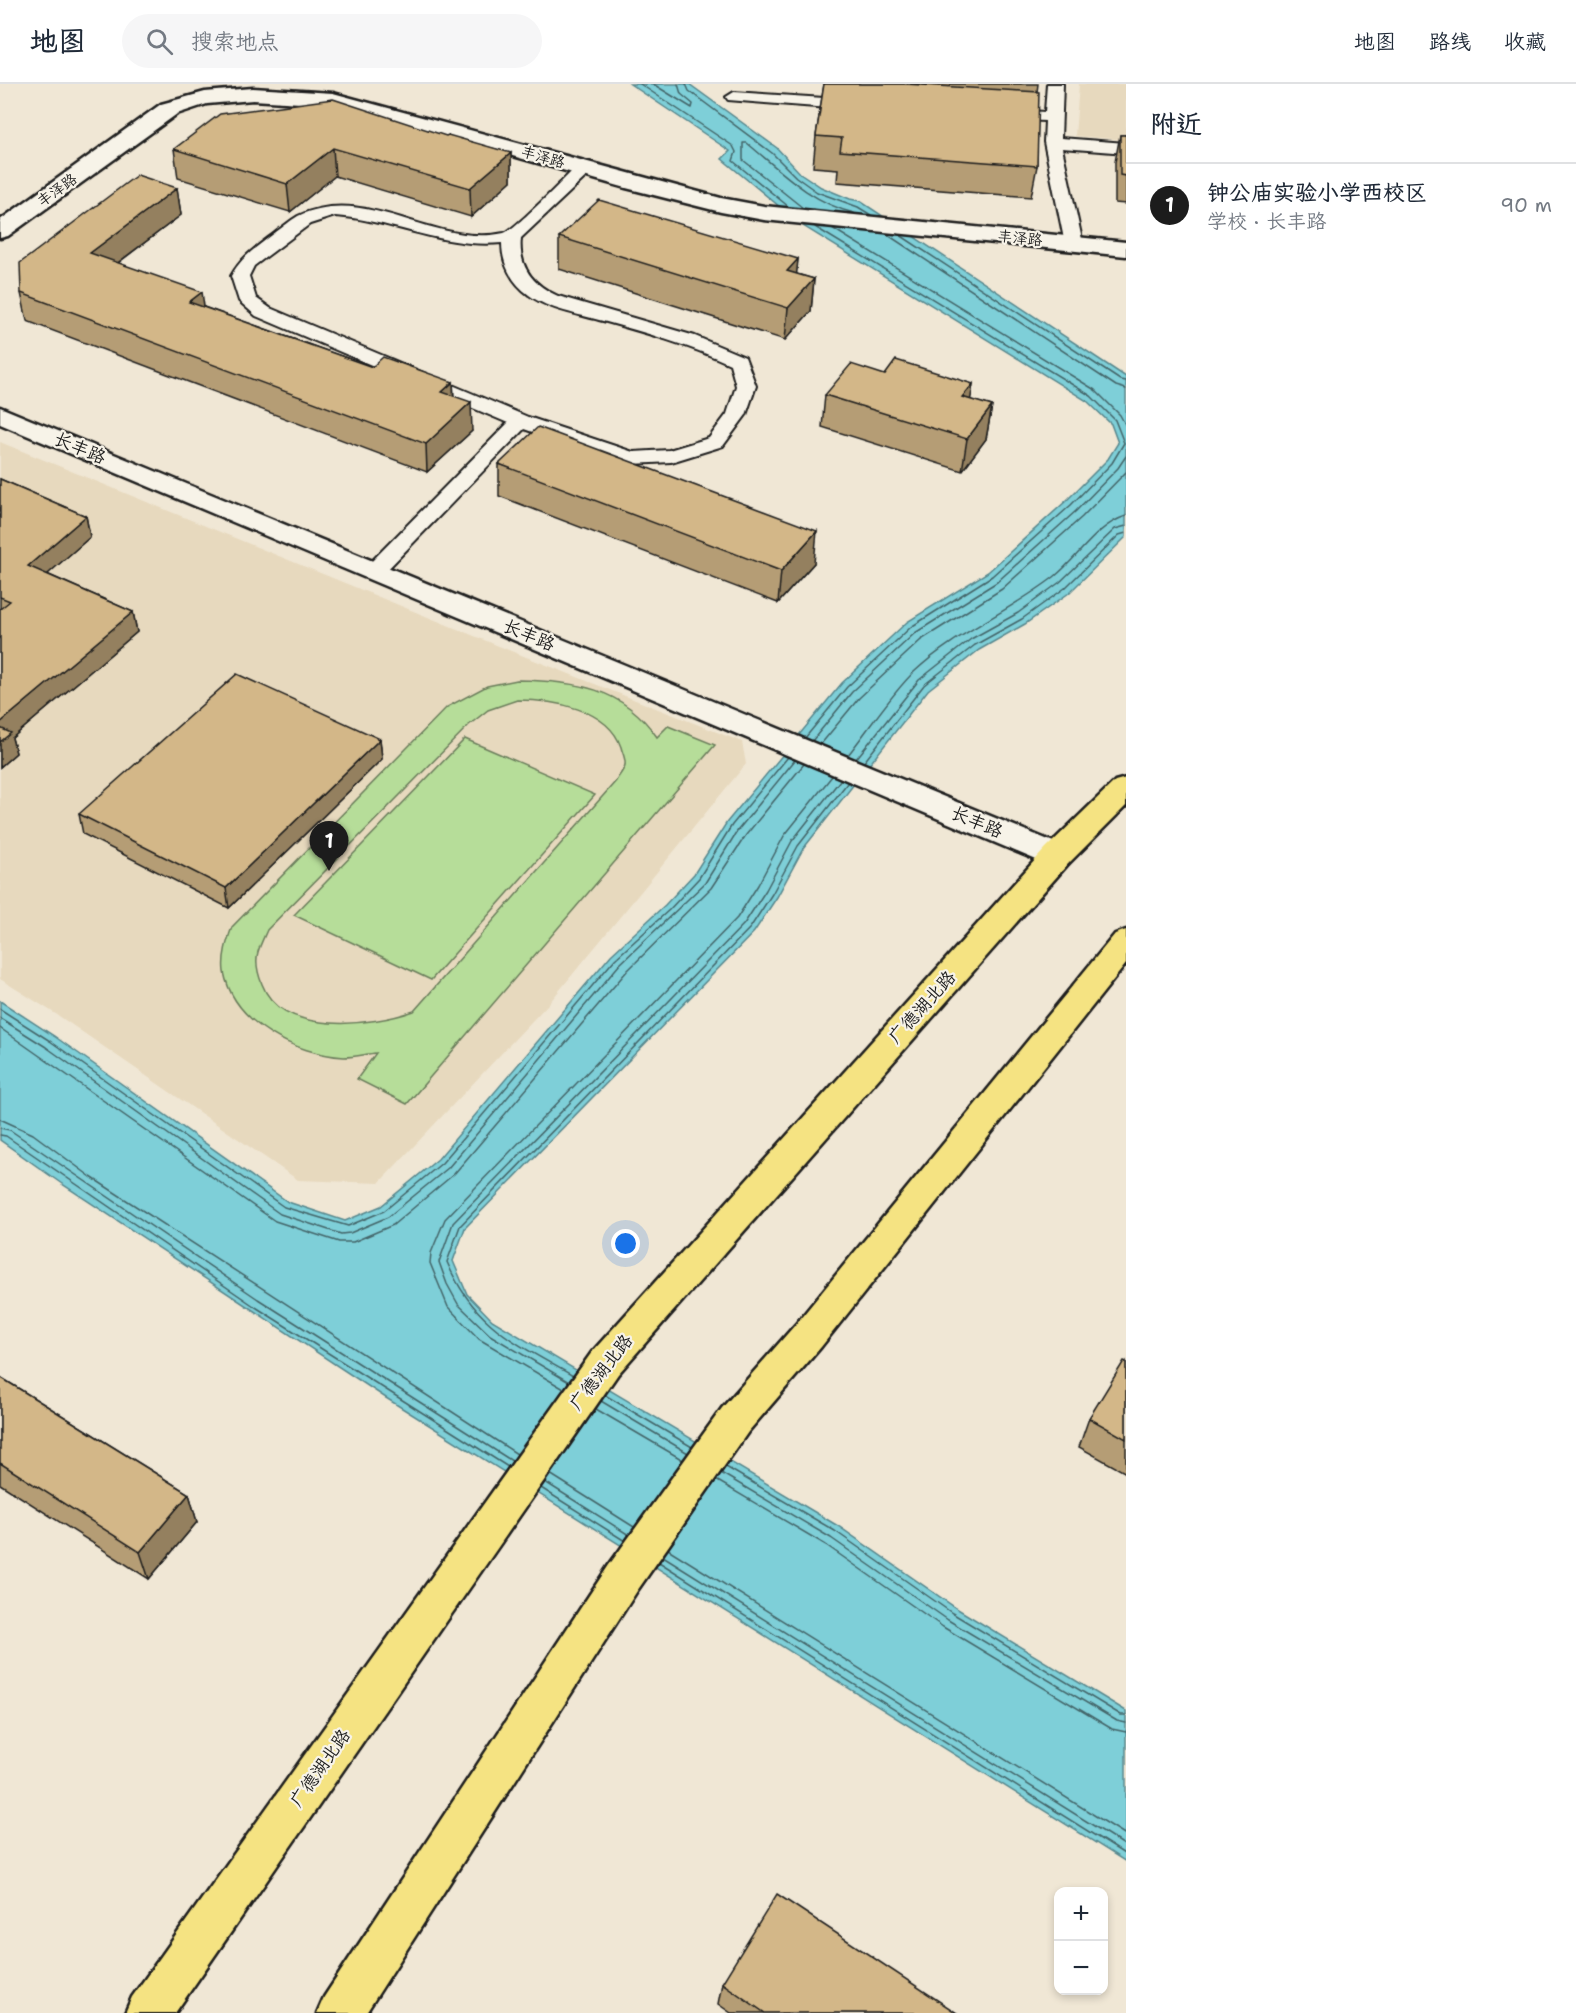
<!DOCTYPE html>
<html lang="zh">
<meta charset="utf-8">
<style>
body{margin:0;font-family:"Shantell Sans","LXGW WenKai TC",sans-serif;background:#f6f6f7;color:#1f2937}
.controls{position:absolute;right:18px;bottom:18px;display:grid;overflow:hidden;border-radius:12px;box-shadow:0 3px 9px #0003}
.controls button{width:54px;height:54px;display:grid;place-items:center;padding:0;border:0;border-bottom:2px solid #e0e1e3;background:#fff;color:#1f2937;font:30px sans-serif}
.you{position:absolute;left:626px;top:1160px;width:21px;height:21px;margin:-15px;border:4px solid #fff;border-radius:50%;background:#1a73e8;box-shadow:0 0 0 9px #1a73e833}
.badge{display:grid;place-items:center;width:39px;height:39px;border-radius:50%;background:#1c1c1c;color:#fff;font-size:20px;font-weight:700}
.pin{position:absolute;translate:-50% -50px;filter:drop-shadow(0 2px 3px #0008)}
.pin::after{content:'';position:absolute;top:32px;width:21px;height:18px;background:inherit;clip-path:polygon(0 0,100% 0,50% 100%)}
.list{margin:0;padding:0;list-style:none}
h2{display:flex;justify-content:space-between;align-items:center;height:78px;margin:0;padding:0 24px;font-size:26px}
h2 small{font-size:20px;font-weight:400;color:#747a83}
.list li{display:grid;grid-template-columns:39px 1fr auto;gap:18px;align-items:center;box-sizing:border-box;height:84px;padding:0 24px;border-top:2px solid #e0e1e3}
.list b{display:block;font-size:22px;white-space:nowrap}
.list p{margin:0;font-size:20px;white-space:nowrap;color:#747a83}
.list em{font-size:20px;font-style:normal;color:#747a83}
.icon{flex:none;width:33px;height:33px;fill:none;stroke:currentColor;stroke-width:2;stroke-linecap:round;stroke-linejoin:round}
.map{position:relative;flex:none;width:1126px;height:1929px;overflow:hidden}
header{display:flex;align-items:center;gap:36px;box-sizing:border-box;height:84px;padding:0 30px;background:#fff;border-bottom:2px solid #e0e1e3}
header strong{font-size:28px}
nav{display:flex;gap:33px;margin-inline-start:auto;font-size:21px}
.search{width:420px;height:54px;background:#f6f6f7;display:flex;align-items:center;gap:15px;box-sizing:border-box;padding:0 21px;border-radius:33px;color:#747a83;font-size:22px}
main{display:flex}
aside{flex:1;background:#fff}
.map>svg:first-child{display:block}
</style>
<header>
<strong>地图</strong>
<div class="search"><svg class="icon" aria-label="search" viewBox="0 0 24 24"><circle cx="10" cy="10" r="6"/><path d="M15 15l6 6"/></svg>搜索地点</div>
<nav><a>地图</a><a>路线</a><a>收藏</a></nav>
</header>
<main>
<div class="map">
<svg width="1126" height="1929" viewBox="0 0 1126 1929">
<rect width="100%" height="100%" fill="#f0e7d5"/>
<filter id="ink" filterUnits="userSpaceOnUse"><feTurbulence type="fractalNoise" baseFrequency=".0167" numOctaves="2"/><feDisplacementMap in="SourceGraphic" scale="12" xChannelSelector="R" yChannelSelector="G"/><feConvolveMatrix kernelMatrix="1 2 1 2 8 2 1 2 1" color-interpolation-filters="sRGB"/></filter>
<g filter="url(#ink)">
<path fill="#e7d9be" d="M1079 0H1126V56L1075 52Z
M0 358 511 567 742 658 746 680 549 919 379 1099 298 1096 59 932 0 895Z"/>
<path fill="#b6dd99" stroke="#697c5a" stroke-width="1.5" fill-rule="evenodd" d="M517 596C574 597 623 603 657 653L668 642 715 661 407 1020 357 995 376 969C366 970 355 973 344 973 296 970 234 940 224 888 222 872 227 857 232 843L447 623 487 602ZM517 616C552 616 608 624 621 663 622 668 626 675 625 681 624 686 618 693 616 697L414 927C372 942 282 953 262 900 258 890 255 878 258 868 260 861 264 853 267 846L469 641 488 626Z
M465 655 595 711 431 896 294 831Z"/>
<path fill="#7ecfd8" stroke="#57878d" stroke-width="1.5" d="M630 0H689L777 64 800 89 821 103 850 115 860 117 1126 293V453L1069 509 1025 540 979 566 928 606 803 765 777 813 754 848 465 1144 453 1177 467 1210 492 1236 838 1442 956 1524 1126 1627V1778L386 1314 62 1100 0 1056V917L54 952 288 1118 345 1137 381 1122 438 1075 611 871 665 821 694 790 727 738 842 599 907 538 988 488 1066 417 1108 375 1118 359 1111 340 1087 317 803 142 722 75 730 67Z"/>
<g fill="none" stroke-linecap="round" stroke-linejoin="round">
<path stroke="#436467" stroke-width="1.5" d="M640 0 733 62 736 68 733 77 789 123
M653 0 692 24 693 20 681 10 678 0
M686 0 689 7 772 69 796 93 817 108 858 123 871 131
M803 124 743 76V59H747C781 87 810 118 854 129
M832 144 1095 306 1120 331 1126 342
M885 149 1116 302 1126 305
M900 151 1120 296 1126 297
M805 654 847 603 911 543 992 492 1071 421 1112 379 1124 359 1115 336 1091 312 815 143
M812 657 852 608 915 549 997 498 1076 427 1118 384 1126 372
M821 660 859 614 921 556 1002 505 1082 433 1126 388
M848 671C868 646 892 609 914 588 955 549 1009 528 1054 493 1079 473 1095 442 1126 432
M856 675 919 596 971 555 1018 529 1060 498 1115 445 1126 442
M864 678 924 601 975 561 1022 535 1065 504 1119 451 1126 449
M0 925 50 957 284 1123 348 1142 384 1127 442 1079 615 875 669 826 699 794 732 741 788 673
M0 934 46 963 280 1130 341 1150 350 1149 388 1133 448 1084 620 880 705 799 738 746 795 676
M0 944 275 1137 339 1158H353L393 1141 454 1090 627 887 711 804 746 751 804 680
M0 1035 33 1050 91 1093 517 1370
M0 1044 10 1046 258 1215 512 1377
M0 1051 6 1052 254 1222 508 1383
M573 1292C516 1259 474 1242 447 1178L460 1142 750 844 772 810 798 762 848 698
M569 1298 490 1251 458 1220 447 1200 439 1178 453 1139 744 840 766 806 792 757 841 695
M564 1305 479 1255 448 1223 430 1179 431 1169 445 1135 737 834 758 801 784 752 832 692
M605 1311 692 1363
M601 1317 688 1369
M596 1325 683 1376
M726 1383 835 1447 952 1529 1121 1631H1126
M721 1389 831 1454 948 1536 1117 1637 1126 1639
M550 1390 634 1443
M716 1396 826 1461 943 1543 1112 1645 1126 1648
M545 1398 629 1451
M541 1404 625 1457
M668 1465 1126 1751
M663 1472 1126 1762
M659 1478 1126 1771"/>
<defs>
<path id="service" d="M1047 0H1063L1061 54 1126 59V69L1062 64 1083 160 1080 164H1068L1065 160 1044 58 1045 37 1003 35 995 30 1003 25 1045 28Z
M734 8 855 16 863 21 855 26 728 16 726 13Z
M584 80 590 81 593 85 590 89 521 154C518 183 533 201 558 212L695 252 745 273 756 302 746 331 723 362 671 378 632 380 592 369 524 345 381 492 374 494 367 492 364 487 367 482 508 339 256 232 239 217 231 192C242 172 258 162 276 148 283 143 291 136 298 132 367 99 434 164 504 149 515 146 566 93 578 81ZM335 132C392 136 445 165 502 159 502 180 512 199 529 211 549 226 578 230 603 237 646 249 689 261 730 280L736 302 727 330 709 354 669 366 633 368 528 333 270 224 256 214 249 192 254 182 310 140Z"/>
<path id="minor" d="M253 4 333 9 721 114 764 122 1126 158V172L764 136 721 128 626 104 332 21 253 16 207 20 177 30 8 152 0 154V136L161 20 205 8Z"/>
<path id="tertiary" d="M0 323 1068 764 1072 772 1068 780 1057 783 1046 780 0 340Z"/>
<path id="primary" d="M1126 694V722L1068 780 618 1290 175 1929H125L132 1913 592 1268 1046 764 1115 697Z
M1126 846V880L821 1263 748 1348 637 1507 366 1929H317L324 1913 609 1481 722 1324 795 1241 1115 850Z"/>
</defs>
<use href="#service" stroke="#1c1c1c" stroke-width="4"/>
<use href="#minor" stroke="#1c1c1c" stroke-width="5"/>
<use href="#tertiary" stroke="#1c1c1c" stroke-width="5"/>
<use href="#primary" stroke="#1c1c1c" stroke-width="5"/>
<use href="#service" fill="#f7f3e8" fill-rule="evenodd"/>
<use href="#minor" fill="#f7f3e8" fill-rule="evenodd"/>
<use href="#tertiary" fill="#f7f3e8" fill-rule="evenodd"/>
<use href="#primary" fill="#f5e382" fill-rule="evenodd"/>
</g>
<path fill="#b59d75" stroke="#1c1c1c" stroke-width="1.5" d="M824 0H1038L1037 8V82L1031 113 837 98 838 85 813 83 816 52Z
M1120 51H1126V120L1115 119V78Z
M446 52 511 69V97L471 133 335 92 290 128 178 94 174 65Z
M177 104 181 131 118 179 204 223 372 283 453 298 454 312 472 347 427 388 27 237 21 209Z
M559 153 798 175 796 190 814 195 811 227 785 256 559 185Z
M885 291 973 300 970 316 992 322 986 355 962 387 822 343 825 311Z
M499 380 814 479 778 519 499 412Z
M0 395 86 432 90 453 47 490 133 528 137 548 12 654 16 669 0 683Z
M380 655 382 675 229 824 83 750 79 730Z
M1126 1278V1389L1079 1363 1089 1334Z
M0 1293 189 1410 197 1438 149 1495 0 1400Z
M722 1899 957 1929H731L718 1920Z"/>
<path fill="#94805f" stroke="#1c1c1c" stroke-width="1.5" d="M333 64 335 92 290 128 287 100Z
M511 69V97L471 133 470 104Z
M177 104 181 131 95 196 90 169Z
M798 175 795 207 787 187Z
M814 195 811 227 785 256 788 224Z
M202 208 206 236 189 218Z
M453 298 454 326 442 308Z
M973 300 968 332 962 313Z
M471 318 472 347 427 388 426 360Z
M992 322 986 355 962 387 967 355Z
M86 432 90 453 33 503 28 482Z
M817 447 814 479 778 519 781 487Z
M133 528 137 548 12 654 16 669 0 683V639Z
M380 655 382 675 229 824 226 804Z
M189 1410 197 1438 149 1495 140 1468Z"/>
<path fill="#d3b788" stroke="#1c1c1c" stroke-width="1.5" d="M824 0H905L1039 8 1037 82 840 67 842 54 816 52Z
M333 15 446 52 448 51 511 69 470 104 333 64 287 100 174 65 220 30Z
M1120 51H1126V92L1120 91Z
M137 91 177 104 90 169 202 208 189 218 372 283 383 273 453 298 442 308 471 318 426 360 21 209 20 179Z
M599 116 798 175 787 187 814 195 788 224 559 153Z
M896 276 973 300 962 313 992 322 967 355 825 311 851 280 885 291Z
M538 343 817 447 781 487 499 380Z
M0 395 86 432 28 482 133 528 0 639V525L10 517 0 513Z
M237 590 380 655 226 804 79 730Z
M0 644 11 649 0 658Z
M1124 1277 1126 1278V1355L1089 1334Z
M0 1293 189 1410 140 1468 0 1379Z
M777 1810 957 1929H765L722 1899Z"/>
</g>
<g text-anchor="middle" stroke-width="4.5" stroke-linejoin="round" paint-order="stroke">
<g font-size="15" fill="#1c1c1c" stroke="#f7f3e8">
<text transform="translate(543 73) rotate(16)" y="5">丰泽路</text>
<text transform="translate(57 106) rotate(-36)" y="5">丰泽路</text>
<text transform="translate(1020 154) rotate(6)" y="5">丰泽路</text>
</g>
<g font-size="18" fill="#1c1c1c" stroke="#f7f3e8">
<text transform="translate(80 364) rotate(23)" y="6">长丰路</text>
<text transform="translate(529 551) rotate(23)" y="6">长丰路</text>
<text transform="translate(977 738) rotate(23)" y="6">长丰路</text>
<text transform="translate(922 923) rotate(-48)" y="6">广德湖北路</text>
<text transform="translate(601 1288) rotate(-52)" y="6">广德湖北路</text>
<text transform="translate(320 1684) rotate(-55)" y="6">广德湖北路</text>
</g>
</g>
</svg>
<div class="controls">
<button>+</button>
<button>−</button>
</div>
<div class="you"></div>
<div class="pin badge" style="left:329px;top:787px">1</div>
</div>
<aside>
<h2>附近<small></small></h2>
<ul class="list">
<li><span class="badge">1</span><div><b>钟公庙实验小学西校区</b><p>学校 · 长丰路</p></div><em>90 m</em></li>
</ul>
</aside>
</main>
